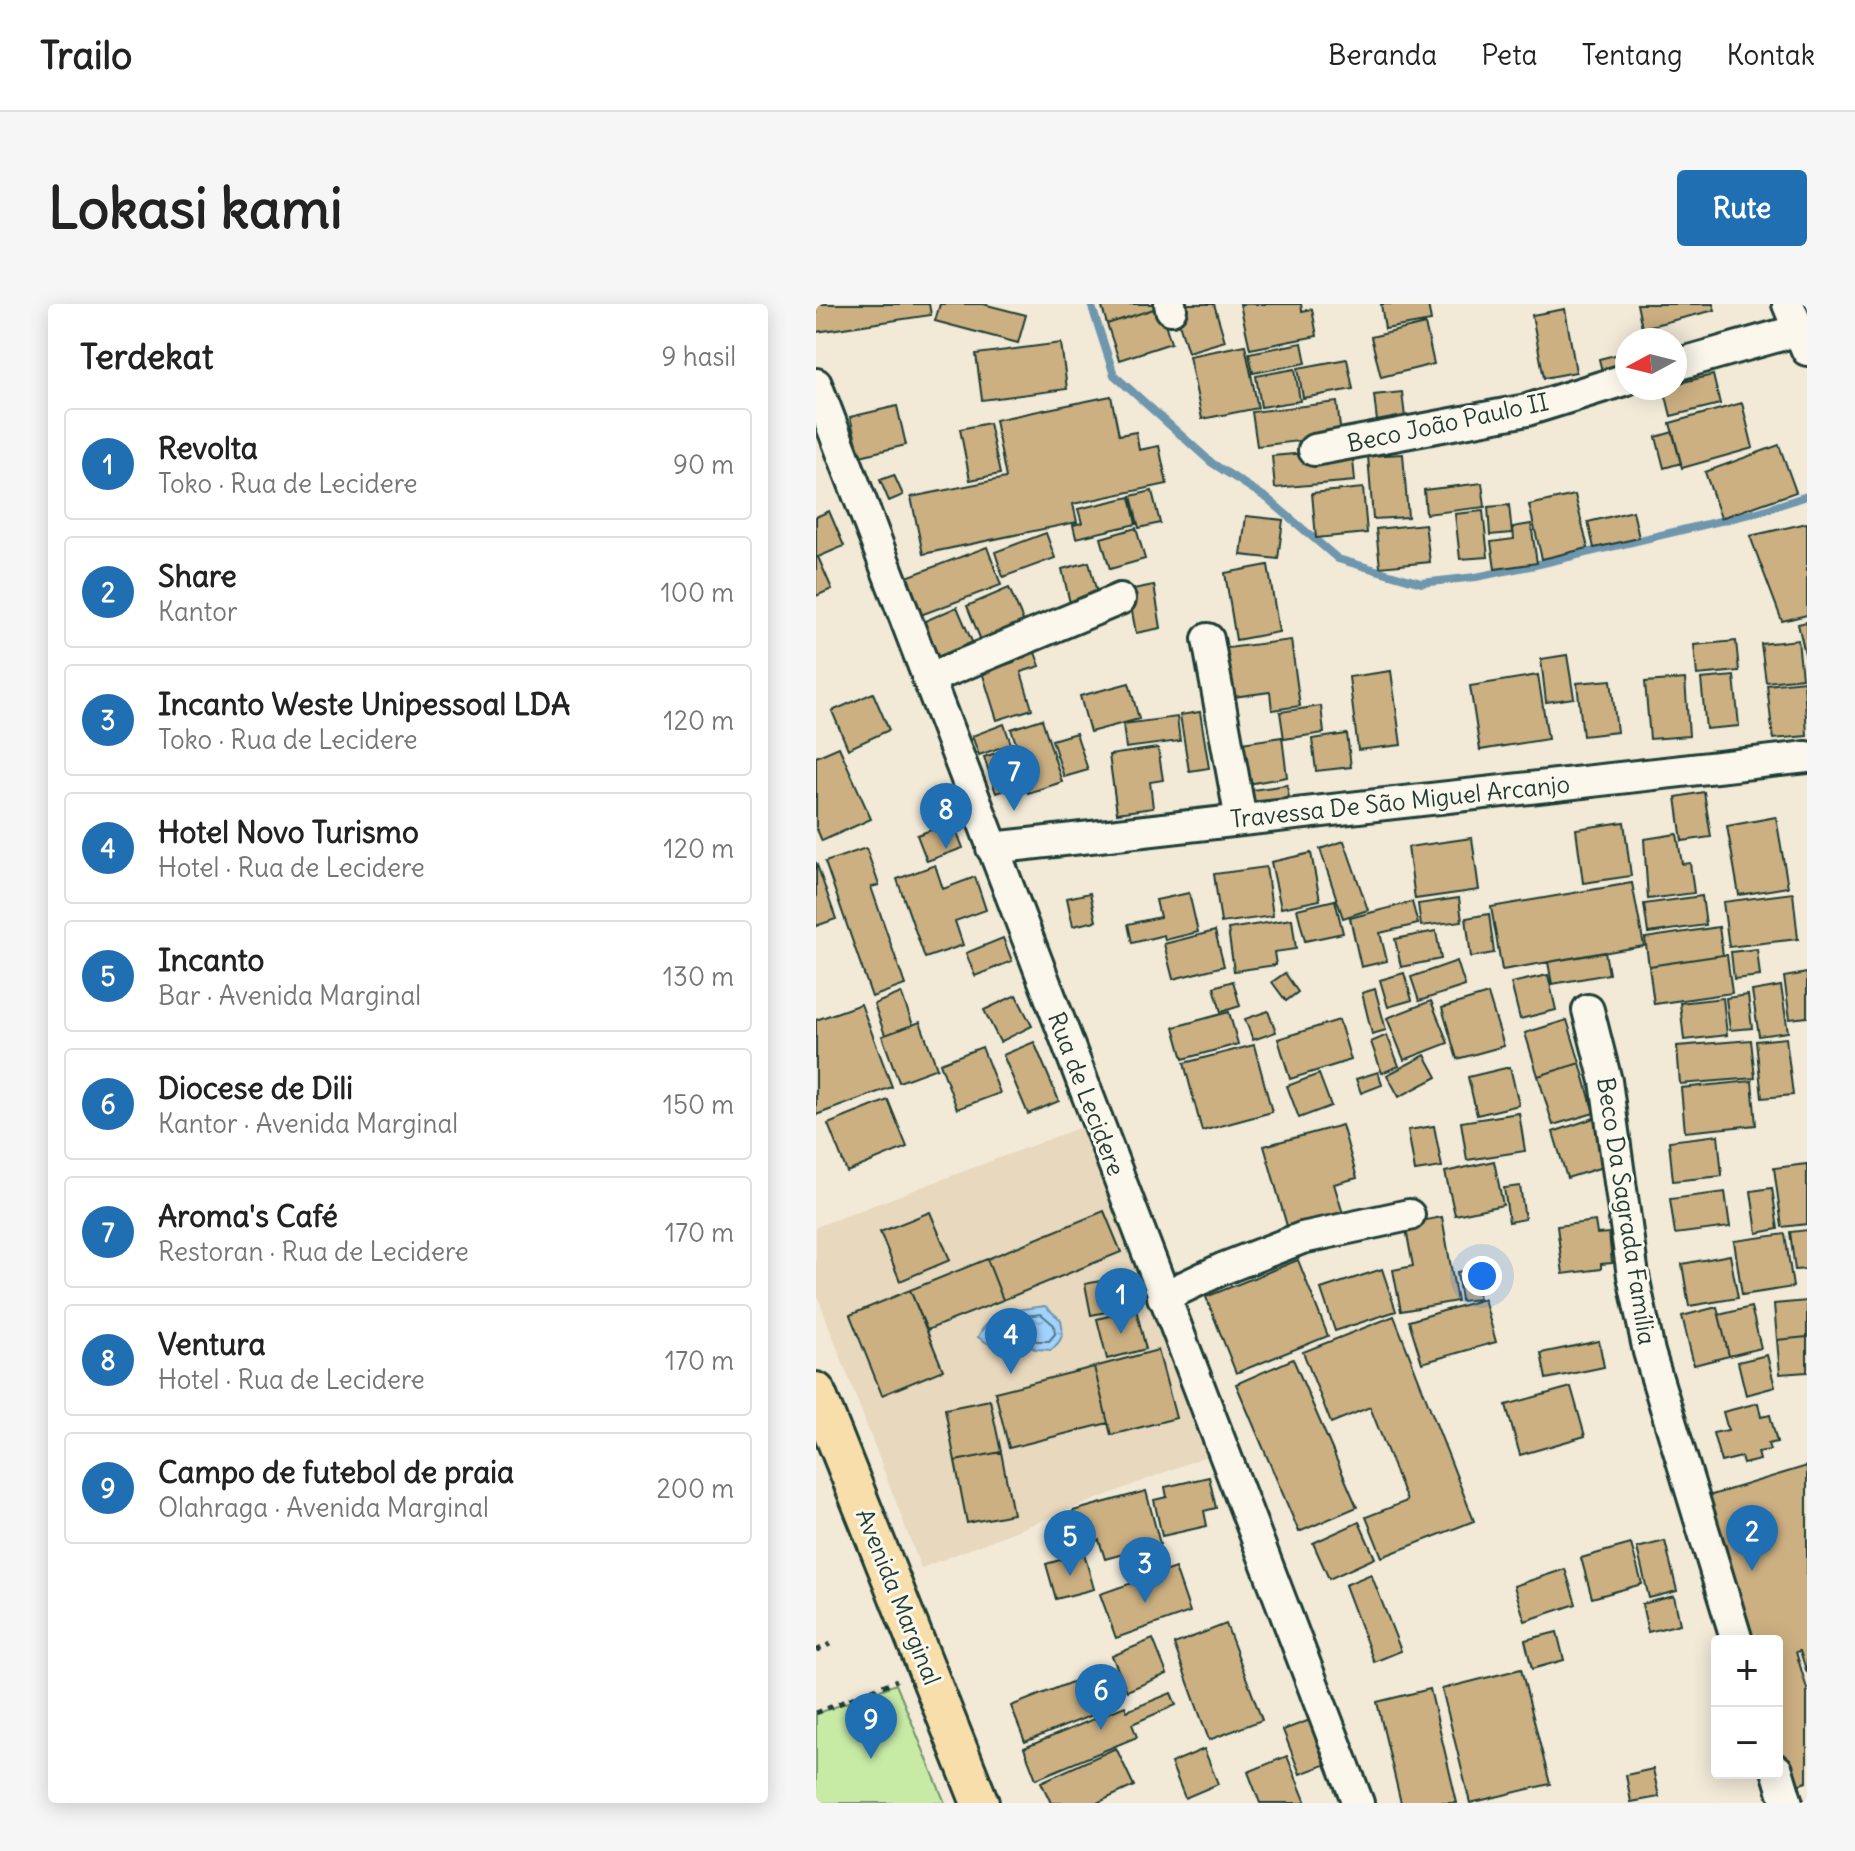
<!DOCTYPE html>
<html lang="id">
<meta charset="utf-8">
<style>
body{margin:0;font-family:Delius,sans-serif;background:#f6f6f6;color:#222}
.controls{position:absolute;right:24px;bottom:24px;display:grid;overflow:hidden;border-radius:8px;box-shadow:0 4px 20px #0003}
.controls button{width:72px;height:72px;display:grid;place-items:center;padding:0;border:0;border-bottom:2px solid #e0e0e0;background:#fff;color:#222;font:40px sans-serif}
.compass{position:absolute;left:799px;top:24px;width:72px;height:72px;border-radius:50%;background:#fff;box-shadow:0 4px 20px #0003;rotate:263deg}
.you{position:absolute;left:666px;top:972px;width:28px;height:28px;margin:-20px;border:6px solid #fff;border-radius:50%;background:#1a73e8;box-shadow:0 0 0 12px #1a73e833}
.badge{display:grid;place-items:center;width:52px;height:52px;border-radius:50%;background:#1f6fb2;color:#fff;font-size:26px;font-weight:700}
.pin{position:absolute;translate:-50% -66px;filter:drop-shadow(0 2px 4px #0008)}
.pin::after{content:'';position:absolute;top:42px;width:28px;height:24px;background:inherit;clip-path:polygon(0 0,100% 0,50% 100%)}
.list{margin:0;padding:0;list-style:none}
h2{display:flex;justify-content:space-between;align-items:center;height:104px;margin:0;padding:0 32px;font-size:34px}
h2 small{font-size:26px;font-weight:400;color:#767676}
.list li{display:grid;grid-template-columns:52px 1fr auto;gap:24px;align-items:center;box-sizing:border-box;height:112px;margin:0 16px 16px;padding:0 16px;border:2px solid #e0e0e0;border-radius:8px}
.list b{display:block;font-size:30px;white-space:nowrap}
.list p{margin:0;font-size:26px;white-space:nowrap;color:#767676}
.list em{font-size:26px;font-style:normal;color:#767676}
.map{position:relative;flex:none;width:991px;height:1499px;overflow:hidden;border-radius:8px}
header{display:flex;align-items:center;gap:48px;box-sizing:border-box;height:112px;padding:0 40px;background:#fff;border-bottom:2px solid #e0e0e0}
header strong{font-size:38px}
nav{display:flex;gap:44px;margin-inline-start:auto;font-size:28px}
.intro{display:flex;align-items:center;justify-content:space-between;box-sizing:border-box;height:192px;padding:0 48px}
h1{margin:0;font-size:56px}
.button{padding:20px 36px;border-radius:8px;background:#1f6fb2;color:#fff;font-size:28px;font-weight:700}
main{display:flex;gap:48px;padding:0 48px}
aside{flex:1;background:#fff;border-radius:8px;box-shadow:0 4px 20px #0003}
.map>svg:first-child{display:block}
</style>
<header>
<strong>Trailo</strong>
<nav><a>Beranda</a><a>Peta</a><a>Tentang</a><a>Kontak</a></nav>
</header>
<div class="intro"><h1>Lokasi kami</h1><a class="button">Rute</a></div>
<main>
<aside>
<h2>Terdekat<small>9 hasil</small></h2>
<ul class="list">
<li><span class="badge">1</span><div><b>Revolta</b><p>Toko · Rua de Lecidere</p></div><em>90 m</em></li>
<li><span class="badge">2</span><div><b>Share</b><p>Kantor</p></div><em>100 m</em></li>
<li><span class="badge">3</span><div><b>Incanto Weste Unipessoal LDA</b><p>Toko · Rua de Lecidere</p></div><em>120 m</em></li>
<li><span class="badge">4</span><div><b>Hotel Novo Turismo</b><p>Hotel · Rua de Lecidere</p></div><em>120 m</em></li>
<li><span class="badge">5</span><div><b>Incanto</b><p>Bar · Avenida Marginal</p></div><em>130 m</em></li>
<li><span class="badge">6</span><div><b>Diocese de Dili</b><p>Kantor · Avenida Marginal</p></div><em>150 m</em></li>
<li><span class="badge">7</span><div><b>Aroma's Café</b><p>Restoran · Rua de Lecidere</p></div><em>170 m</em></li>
<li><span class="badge">8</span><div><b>Ventura</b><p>Hotel · Rua de Lecidere</p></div><em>170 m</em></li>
<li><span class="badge">9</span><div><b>Campo de futebol de praia</b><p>Olahraga · Avenida Marginal</p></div><em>200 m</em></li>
</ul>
</aside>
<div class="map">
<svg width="991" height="1499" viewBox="0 0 991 1499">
<defs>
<pattern id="water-ripples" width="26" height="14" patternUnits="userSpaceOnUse" patternTransform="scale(2)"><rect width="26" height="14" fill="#a2d2fe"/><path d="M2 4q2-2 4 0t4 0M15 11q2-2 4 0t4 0" fill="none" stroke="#8bb5da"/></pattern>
</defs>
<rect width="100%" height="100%" fill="#f2e9d7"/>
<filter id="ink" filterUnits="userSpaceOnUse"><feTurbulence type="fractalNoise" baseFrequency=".0125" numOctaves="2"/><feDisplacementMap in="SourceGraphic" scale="16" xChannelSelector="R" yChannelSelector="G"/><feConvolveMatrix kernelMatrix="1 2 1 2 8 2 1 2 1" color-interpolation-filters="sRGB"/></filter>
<g filter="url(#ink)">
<path fill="#e7d8be" d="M268 822 390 1152 105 1264 0 988V923Z"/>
<path fill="#c7eba5" stroke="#73946c" stroke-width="2" d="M80 1380 129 1499H0V1410Z"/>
<path fill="url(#water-ripples)" stroke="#6e96ad" stroke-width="2" d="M229 1002 245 1016C248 1030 247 1036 235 1046L219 1045 193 1034 178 1043 162 1033C175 1005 201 1006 229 1002Z"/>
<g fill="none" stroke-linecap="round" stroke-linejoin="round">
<path stroke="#537985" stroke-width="2" d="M225 1010 238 1021 239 1030 233 1037H221L194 1026 178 1034 173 1031C181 1012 206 1013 225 1010Z"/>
<path stroke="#6e96ad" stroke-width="8" d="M275 0 298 71 396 159 452 195 522 255 605 279 660 273 719 261 942 208 991 192"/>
</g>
<path fill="#ccb082" stroke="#1f3d34" stroke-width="2" d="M0 0H113L115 11 0 28Z
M124 0H167L210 11 202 39 119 17Z
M285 0H343L344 3 291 20Z
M357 0H398L409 37 372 48Z
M424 0H485L486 7 496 5 501 32 434 45Z
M565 0H612L615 17 569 25Z
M821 0H897L899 6 826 24Z
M344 3 355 39 303 56 291 20Z
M749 5 760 68 728 74 716 11Z
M609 20 618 60 565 73 555 33Z
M245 39 251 85 166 96 160 50Z
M486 39 490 59 437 69 433 49Z
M429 41 442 104 386 115 373 52Z
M811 48V70L788 76 783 55Z
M531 55 537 85 487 94 482 64Z
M479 65 484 97 445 103 440 72Z
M897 71 904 100 855 112 848 84H859V80Z
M586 88 590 122 562 126 558 91Z
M295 92 303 131 320 128 323 146 343 142 351 180 257 200 261 218 107 250 95 193 190 174 179 116Z
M521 98 525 132 441 142 436 108Z
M926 99 937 144 866 164 854 119Z
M81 102 90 141 44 152 34 113Z
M173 119 184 170 154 176 144 125Z
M857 128 865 159 848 164 840 133Z
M963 141 980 188 905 214 889 168Z
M536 145 539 177 459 184 456 152Z
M587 150 592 213 557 215 552 152Z
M78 171 87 191 73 197 64 176Z
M666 179 669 203 610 210 608 186Z
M547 184 551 229 500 234 496 189Z
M336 187 344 219 323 224 315 192Z
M759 191 772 244 726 255 713 201Z
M314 193 320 220 260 234 257 221 266 219 262 205Z
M693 201 696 229 674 231 672 203Z
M13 207 28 242 2 253 16 285 0 292V213Z
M667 207 672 253 644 255 639 210Z
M817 207 823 234 778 244 772 218Z
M430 212 467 216 462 255 425 251Z
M991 219V311L966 317 934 232Z
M609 220 614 258 564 263 560 225Z
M715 220 721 259 679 265 675 238 698 235 697 223Z
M320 224 329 255 294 265 285 234Z
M230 229 239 254 187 273 179 248Z
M171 243 185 281 102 312 88 274Z
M273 258 282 293 254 299 246 265Z
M452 261 463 328 420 336 409 269Z
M338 281 345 324 320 329 312 286Z
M193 284 209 321 166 339 151 302Z
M141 303 157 340 116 358 100 321Z
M991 318V358L982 320Z
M475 336 484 402 456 406 454 388 410 394 403 345Z
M982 336 986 374 950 378 945 340Z
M920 337 923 367 881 371 878 341Z
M217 343 224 362 205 368 216 405 181 416 166 368 198 358 195 350Z
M751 351 758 394 730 398 725 355Z
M575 367 585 441 542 446 533 373Z
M722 371 732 435 664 446 654 382Z
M918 372 923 422 890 425 885 375Z
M869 375 873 432 834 435 829 378Z
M795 376 801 428 767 432 761 379Z
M988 377 991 432 957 435 951 381Z
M313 379 323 415 274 428 264 392Z
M57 389 73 426 32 445 16 407Z
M505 402 508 429 468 435 464 408Z
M384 408 393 464 373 467 364 411Z
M361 413 364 437 310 444 307 420Z
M226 415 246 478 212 489 209 479 180 489 168 453 201 442 195 425Z
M188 420 195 440 163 451 156 432Z
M260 429 272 466 248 473 236 436Z
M531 430 535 463 500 467 496 435Z
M466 433 471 473 432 480 425 439Z
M23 443 55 515 6 537 0 523V453Z
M342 444 347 476 334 478 337 504 301 509 293 451Z
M471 481 474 501 433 508 429 487Z
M888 488 895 533 866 537 860 493Z
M960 513 972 583 923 591 911 522Z
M137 518 147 544 111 557 101 531Z
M808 518 815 572 767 579 760 525Z
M861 530 866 560 874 559 878 589 832 595 828 535Z
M656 534 663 586 599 595 592 543Z
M528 537 552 606 527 614 504 545Z
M50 544 63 581 55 583 89 681 56 693 9 558Z
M495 549 504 596 465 604 455 558Z
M0 558 20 615 0 622Z
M119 561 127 585 159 573 170 606 139 617 147 641 109 654 81 575Z
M450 563 457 612 405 619 398 570Z
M816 579 828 642 686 666 675 603Z
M274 589 280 617 257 622 251 594Z
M373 589 382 628 349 636 348 631 316 639 312 620 344 613 340 596Z
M977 589 982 635 913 643 907 598Z
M886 592 890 621 832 629 828 600Z
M643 594 646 617 605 622 602 600Z
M519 596 527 629 489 637 481 605Z
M596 598 602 620 564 629 571 657 545 663 534 614Z
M673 610 678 649 655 653 650 614Z
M476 615 480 645 458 648 460 661 418 667 412 625Z
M903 623 907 651 833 662 829 634Z
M399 627 408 662 357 675 348 640Z
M620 627 625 655 585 663 579 635Z
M187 634 196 657 159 672 150 649Z
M941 645 944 672 918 675 915 648Z
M789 648 793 670 736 680 732 658Z
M907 651H911L916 689 838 700 833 662Z
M641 657 649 682 603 697 595 673Z
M469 669 482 688 470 697 456 678Z
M588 669 596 696 572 703 564 676Z
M991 669V713L974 715 968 673Z
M732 671 740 706 704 715 695 679Z
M417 677 424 702 405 708 398 683Z
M965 682 972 728 943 732 936 687Z
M559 685 570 726 556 730 546 689Z
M85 689 97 721 69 731 58 700Z
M672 690 688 742 641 755 626 704Z
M200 691 216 722 184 738 168 706Z
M932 691 936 724 914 726 910 694Z
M907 694 911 731 868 736 864 699Z
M615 697 632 739 588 756 571 714Z
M45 700 76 783 0 811V716Z
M452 707 460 728 437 736 429 715Z
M413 708 422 740 367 755 358 723Z
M523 716 535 756 474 775 462 735Z
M751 716 764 759 722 772 709 729Z
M104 718 121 764 83 778 66 732Z
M571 731 583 762 566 769 555 738Z
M970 734 977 791 946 794 940 737Z
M935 736 939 774 864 780 861 742Z
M218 738 243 797 212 810 187 751Z
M438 741 456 808 386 827 368 759Z
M166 743 184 789 141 805 124 759Z
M609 751 621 773 583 793 571 771Z
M764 759 778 809 737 821 722 772Z
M694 763 703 801 661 811 652 773Z
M562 768 566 781 545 789 540 775Z
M503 770 515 802 483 814 471 782Z
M936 777 940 821 869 828 865 784Z
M72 796 91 843 31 868 12 820Z
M703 809 709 847 651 856 645 818Z
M778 814 793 861 751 874 737 828Z
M526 821 541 874 518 880 528 913 473 929 448 842Z
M618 822 626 863 599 867 592 826Z
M902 831 906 872 857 877 853 837Z
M678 857 687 901 639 911 629 868Z
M991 860V920L966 923 958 864Z
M704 882 709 915 693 918 688 884Z
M956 884 962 925 941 929 935 887Z
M909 888 914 923 859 930 854 895Z
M288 907 305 948 187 996 171 955Z
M114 908 134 956 84 977 64 928Z
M626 913 641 997 585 1007 577 966 597 962 589 920Z
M779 917 781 930 793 929 796 959 785 960V965L747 970 741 922Z
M991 926V965L979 966 974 928Z
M969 930 977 983 926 991 918 937Z
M914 951 922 994 873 1002 866 960Z
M171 955 187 996 111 1026 94 986Z
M482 956 512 1032 420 1069 390 993Z
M566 965 580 1007 519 1027 505 985Z
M658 965 663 995 645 997 641 968Z
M310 972 312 981 321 979 325 1001 275 1011 269 980Z
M94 986 127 1066 66 1091 34 1011Z
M668 995 680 1038 606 1059 593 1017Z
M991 997V1033L961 1036 958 1000Z
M901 1003 913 1052 878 1061 866 1012Z
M935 1003 945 1044 913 1052 903 1011Z
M320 1005 330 1045 291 1055 281 1015Z
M578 1012 658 1217 566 1253 550 1213 591 1197 554 1103 515 1119 487 1048Z
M991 1033V1068L964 1070 961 1036Z
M783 1037 788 1063 730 1075 725 1049Z
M342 1046 360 1114 295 1131 278 1063Z
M951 1051 959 1083 930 1091 922 1058Z
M477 1055 541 1203 483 1228 420 1080Z
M278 1063 292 1119 193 1144 179 1088Z
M755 1083 769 1132 704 1151 690 1101Z
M174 1096 185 1148 139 1157 129 1105Z
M942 1099 945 1113 954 1111 961 1138 952 1140 954 1146 942 1148 944 1156 927 1160 925 1153 905 1158 897 1129 912 1126 907 1108Z
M185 1148 197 1210 151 1219 139 1157Z
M991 1162V1369L984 1347 980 1348 991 1385V1478L974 1483 961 1440V1337H929L886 1194Z
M393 1173 400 1204 388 1207 391 1222 346 1232 338 1196 351 1193 349 1183Z
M330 1187 344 1240 289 1255 283 1236 266 1241 257 1207Z
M543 1218 559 1254 513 1275 497 1239Z
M849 1237 861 1287 833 1294 821 1244Z
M815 1240 826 1280 776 1294 765 1254Z
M268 1249 278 1285 240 1295 230 1260Z
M359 1264 374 1308 300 1334 284 1290Z
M749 1265 760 1300 709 1317 698 1282Z
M555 1270 585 1347 558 1358 529 1281Z
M858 1292 864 1320 832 1328 826 1300Z
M410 1320 446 1416 393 1436 358 1340Z
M741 1328 748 1356 716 1365 709 1336Z
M337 1335 351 1370 311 1387 296 1352Z
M705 1365 734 1480 654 1499 626 1385Z
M286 1366 299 1402 209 1438 195 1402Z
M614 1385 641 1499H585L561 1398Z
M355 1389 360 1401 316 1420 321 1433 220 1475 208 1444 309 1402 311 1407Z
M494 1416 511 1460 484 1470 467 1426Z
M300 1444 318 1482 281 1499H235L225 1478Z
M388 1445 402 1480 369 1494 355 1459Z
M471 1452 490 1499H444L432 1468Z
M837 1465 843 1493 815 1498 810 1471Z"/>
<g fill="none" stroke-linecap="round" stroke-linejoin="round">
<defs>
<path id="minor" d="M354 0 355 5
M972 0 991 46
M859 61 983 26
M0 80 542 1499
M498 146 711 106 811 75
M392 335 425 516
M112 375 304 295
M176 544 991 453
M772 706 790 777 817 972 833 1048 921 1337
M347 993 406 965 486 934 593 911
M961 1466 971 1499"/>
<path id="major" d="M0 1087 164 1499"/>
</defs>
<use href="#minor" stroke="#1f3d34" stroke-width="36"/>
<use href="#major" stroke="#1f3d34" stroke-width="42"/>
<path stroke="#1f3d34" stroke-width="5" stroke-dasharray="6 6" stroke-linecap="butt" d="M0 1347 14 1340
M0 1409 81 1376"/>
<use href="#minor" stroke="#fbf7ec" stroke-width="30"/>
<use href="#major" stroke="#f8deab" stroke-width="36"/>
</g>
</g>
<g text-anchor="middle" stroke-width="6" stroke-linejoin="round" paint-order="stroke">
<g font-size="24" fill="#1f3d34" stroke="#fbf7ec">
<text transform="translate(632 119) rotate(-12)" y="8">Beco João Paulo II</text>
<text transform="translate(584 498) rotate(-6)" y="8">Travessa De São Miguel Arcanjo</text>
<text transform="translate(270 790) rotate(69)" y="8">Rua de Lecidere</text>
<text transform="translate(810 907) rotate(81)" y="8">Beco Da Sagrada Família</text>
<text transform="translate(82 1293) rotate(68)" y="8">Avenida Marginal</text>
</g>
</g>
</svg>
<div class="controls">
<button>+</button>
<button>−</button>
</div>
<svg class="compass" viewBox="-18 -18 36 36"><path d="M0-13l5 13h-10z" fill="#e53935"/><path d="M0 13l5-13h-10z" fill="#767676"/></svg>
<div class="you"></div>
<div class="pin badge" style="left:305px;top:1030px">1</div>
<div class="pin badge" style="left:936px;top:1267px">2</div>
<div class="pin badge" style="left:329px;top:1299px">3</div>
<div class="pin badge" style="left:195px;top:1070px">4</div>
<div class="pin badge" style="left:254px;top:1272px">5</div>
<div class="pin badge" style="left:285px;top:1426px">6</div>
<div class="pin badge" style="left:198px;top:507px">7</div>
<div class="pin badge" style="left:130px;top:545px">8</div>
<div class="pin badge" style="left:55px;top:1455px">9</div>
</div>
</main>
